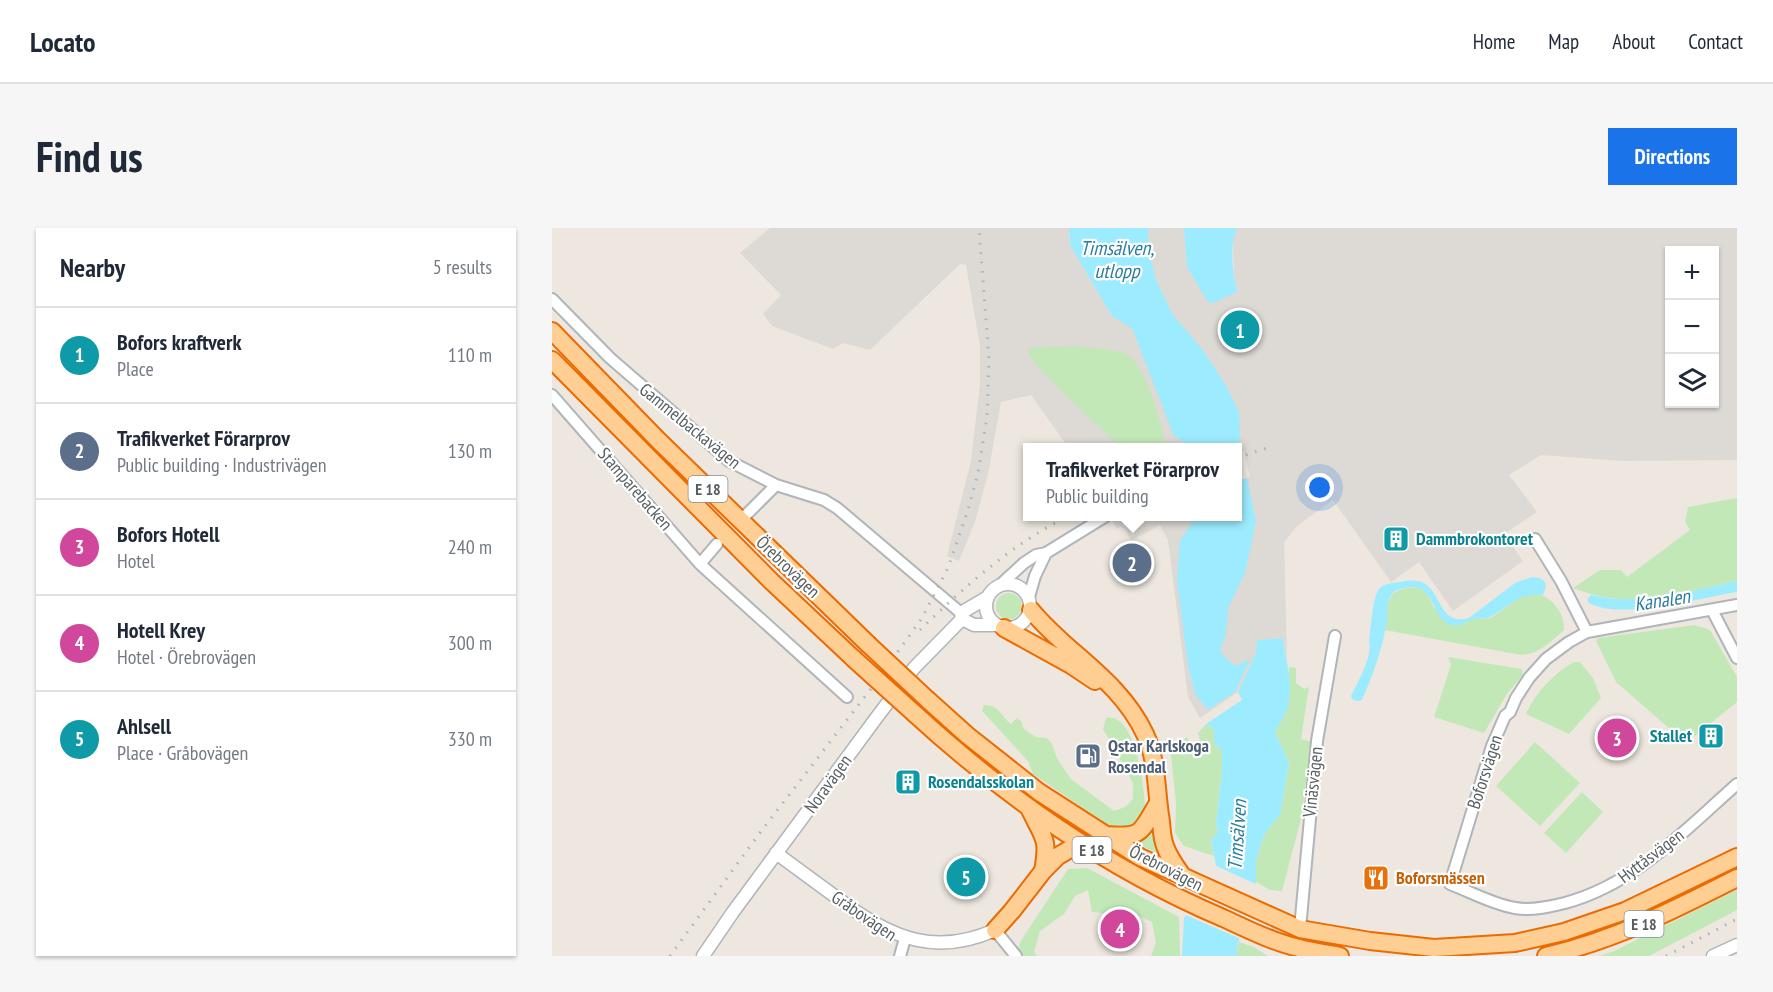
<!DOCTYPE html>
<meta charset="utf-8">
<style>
body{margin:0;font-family:"PT Sans Narrow",sans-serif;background:#f6f6f7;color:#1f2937}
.controls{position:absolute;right:18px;top:18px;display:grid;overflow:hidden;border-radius:0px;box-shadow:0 2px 4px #0004}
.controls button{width:54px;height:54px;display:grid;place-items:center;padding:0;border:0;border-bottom:2px solid #e0e1e3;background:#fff;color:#1f2937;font:30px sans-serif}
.you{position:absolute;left:768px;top:260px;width:21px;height:21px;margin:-15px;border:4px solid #fff;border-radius:50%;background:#1a73e8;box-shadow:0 0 0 9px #1a73e833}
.badge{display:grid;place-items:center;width:39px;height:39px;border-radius:50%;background:#1a73e8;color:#fff;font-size:20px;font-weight:700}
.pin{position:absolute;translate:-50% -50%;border:3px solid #fff;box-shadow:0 2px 6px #0006}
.popup{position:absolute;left:471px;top:215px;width:219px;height:78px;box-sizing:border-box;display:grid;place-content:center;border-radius:0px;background:#fff;filter:drop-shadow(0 2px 4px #0005);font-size:20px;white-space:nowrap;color:#747a83}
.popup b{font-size:22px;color:#1f2937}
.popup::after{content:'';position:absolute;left:50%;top:100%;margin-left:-12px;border:12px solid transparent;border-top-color:#fff}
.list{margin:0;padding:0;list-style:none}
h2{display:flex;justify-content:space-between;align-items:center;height:78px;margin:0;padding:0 24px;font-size:26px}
h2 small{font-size:20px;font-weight:400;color:#747a83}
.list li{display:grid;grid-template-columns:39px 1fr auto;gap:18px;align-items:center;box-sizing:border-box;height:96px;padding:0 24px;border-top:2px solid #e0e1e3}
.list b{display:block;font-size:22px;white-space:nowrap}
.list p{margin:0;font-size:20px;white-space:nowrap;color:#747a83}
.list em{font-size:20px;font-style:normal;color:#747a83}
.icon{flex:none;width:33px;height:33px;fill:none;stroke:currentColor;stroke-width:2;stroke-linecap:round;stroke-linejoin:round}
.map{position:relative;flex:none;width:1185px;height:728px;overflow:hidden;border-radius:0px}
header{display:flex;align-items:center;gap:36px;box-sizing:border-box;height:84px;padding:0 30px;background:#fff;border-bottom:2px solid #e0e1e3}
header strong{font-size:28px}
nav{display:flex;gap:33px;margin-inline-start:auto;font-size:21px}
.intro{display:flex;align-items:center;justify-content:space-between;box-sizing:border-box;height:144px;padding:0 36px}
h1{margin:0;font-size:42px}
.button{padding:15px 27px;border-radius:0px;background:#1a73e8;color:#fff;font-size:21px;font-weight:700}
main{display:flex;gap:36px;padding:0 36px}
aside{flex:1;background:#fff;border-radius:0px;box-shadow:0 2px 4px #0004}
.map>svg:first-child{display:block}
</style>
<header>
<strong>Locato</strong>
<nav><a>Home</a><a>Map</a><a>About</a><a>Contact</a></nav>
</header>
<div class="intro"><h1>Find us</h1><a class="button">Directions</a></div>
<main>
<aside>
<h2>Nearby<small>5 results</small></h2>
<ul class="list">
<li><span class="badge" style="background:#0f9aa8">1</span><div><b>Bofors kraftverk</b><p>Place</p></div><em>110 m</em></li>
<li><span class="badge" style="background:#5c6f8a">2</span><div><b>Trafikverket Förarprov</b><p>Public building · Industrivägen</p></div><em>130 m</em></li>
<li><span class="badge" style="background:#d1479c">3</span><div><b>Bofors Hotell</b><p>Hotel</p></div><em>240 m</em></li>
<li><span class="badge" style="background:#d1479c">4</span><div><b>Hotell Krey</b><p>Hotel · Örebrovägen</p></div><em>300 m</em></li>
<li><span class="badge" style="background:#0f9aa8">5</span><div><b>Ahlsell</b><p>Place · Gråbovägen</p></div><em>330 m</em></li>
</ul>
</aside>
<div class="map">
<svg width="1185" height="728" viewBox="0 0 1185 728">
<rect width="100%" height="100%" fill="#ede7df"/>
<path fill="#ddd9d4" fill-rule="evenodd" d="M218 0H517L518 17 560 88 621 87 604 52 597 24 596 0H632L635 40 685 64 682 47 681 9 685 0H1185V232L1071 233 989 227 957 247 985 284 952 306 971 333 901 383 867 334 839 354 781 272 746 297 732 314 735 433 731 410 705 412 704 425 686 464 648 490 636 469 616 312 608 297 579 313 573 301 568 299 565 301 558 289 685 288V220L516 219 479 167 449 174 436 246 423 294 407 333 395 328 419 233 428 156V118L414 37 408 36 318 122 291 115 281 121 220 98 211 86 229 67 188 25ZM1118 22H1162V176H1118Z"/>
<path fill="#c3e8b8" d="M522 118C534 120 565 121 574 126 594 136 609 197 614 219H569C553 203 479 139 476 123L479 120Z
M1185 270V353C1162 357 1140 366 1117 369 1086 375 1050 372 1021 360L1048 342H1069L1075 349 1138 302 1133 294 1136 279Z
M866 359 874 364 882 380 909 397C913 395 918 391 922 391 929 389 933 392 940 389 961 377 978 351 1002 376 1009 384 1012 391 1012 402 998 414 988 426 969 427L833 402C838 373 830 361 866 359Z
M444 378a13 13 0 1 1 26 0a13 13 0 1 1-26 0Z
M1142 397 1158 402 1185 449V474L1134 515 1064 454 1044 413 1046 410Z
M896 429 970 441 971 447 955 466 932 505 882 489 899 437Z
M1022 434H1028L1041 450 1049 470 1017 506 974 486C984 464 1001 446 1022 434Z
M737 439 744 440V455L752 461 757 459 749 511 760 514 749 591 730 663 718 662 704 654V633L712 607 728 587 737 535 723 504 737 474Z
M432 477C447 477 449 488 459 496L465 490 470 494 471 500 476 504 484 509 494 510 499 514 506 532 519 551 562 583 573 579 581 571V555L551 501 554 490C585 483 594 568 593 588L584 601H562L481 546 476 533 430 483Z
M654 496 662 501V514L670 524V544L664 594 666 605 659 611 662 628 632 618 623 605 624 576 619 527 621 518 635 509 638 515H645L648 512 646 505Z
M983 514 1028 555 988 598 944 558Z
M1030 564 1051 584 1014 625 992 605Z
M601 596 608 627 583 614Z
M535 640 627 689 628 728H599L604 715 600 694 587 688 540 684 536 662 523 668 512 686 488 703 482 724 485 728H464L468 714 516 641Z
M1185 662V682L1097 728H1047L1062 723Z
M687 714 702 719 716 728H686L684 723Z"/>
<path fill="#9debff" d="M517 0H596L597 24 604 52 621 87 651 122 674 158 687 184 688 218 704 293 693 345 676 380 674 405 668 424 683 438 698 431 683 464 656 482 643 466 636 437 625 354 628 313 644 289 685 288V220L640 219 622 208 580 100 560 88 518 17Z
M632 0H685C677 19 681 44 685 64L661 75 656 74 635 39Z
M980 349 988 350 993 354 994 359 991 367C966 365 961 376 942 387 934 392 927 389 920 392 916 393 912 396 907 397 881 402 884 358 861 359 855 360 844 360 840 366 834 373 836 384 835 392 831 419 821 447 810 472L807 473 801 472 799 468C806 454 821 428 817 413 819 401 820 366 829 359 833 356 841 355 847 354 853 353 864 352 870 354 891 364 886 398 917 390L963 355Z
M1185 353V364C1151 369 1065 394 1036 374V370L1039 367 1063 371H1106Z
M731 410C733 431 741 452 737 473 736 483 728 495 723 504L737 535 728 587 712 607 704 633V654L684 723 686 728H630L632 690 665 643 659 611 666 605 664 594 670 544V524L662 514V501L654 496 690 472 686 464 704 425 705 412Z"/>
<path fill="#ede7df" d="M692 223 698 249 685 253V225Z
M660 636 706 657 691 712 631 686 661 642Z"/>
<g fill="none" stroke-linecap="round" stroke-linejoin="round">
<defs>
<path id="minor" d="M0 71 58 130 177 233 224 257 272 272 285 280 409 385
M0 167 148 336 295 469
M195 286 224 257
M983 311 1009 353 1035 404
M148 336 165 316
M447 358 472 335 484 327 494 325 554 288
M477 369 483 348 494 325
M1185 377 1035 404 1017 414 994 431 977 450 964 470 958 484 953 488 940 518 898 656C919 664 940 676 963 680 979 683 997 679 1013 675 1083 656 1132 603 1185 556
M1160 382 1185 430
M748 701 765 513 783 408
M443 702 464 728
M348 728 352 714"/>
<path id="tertiary" d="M434 378a22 22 0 1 1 44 0a22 22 0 1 1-44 0Z
M410 391 422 397H445
M224 625C247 642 269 658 292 675 341 711 385 728 443 702
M151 728 181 684 325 489 362 440 410 391 409 385 436 369
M1161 728 1185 717"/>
<path id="trunk" d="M0 103 106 212 316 416
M0 132 219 353 302 431
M479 382C515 426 567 451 593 506 605 531 604 560 608 587 610 597 609 608 613 618 617 630 625 640 632 650
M452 400 519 437 543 453
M376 472 415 507 487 564 588 629 748 701 818 713 882 720 963 715 1012 704 1073 683 1185 629
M363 486C456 571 554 640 671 690 695 701 721 714 747 720 760 724 774 725 788 728
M478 582C492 611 497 610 491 643
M555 607C592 610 588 604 606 575
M443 702 460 683 491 643 506 628 518 621H538
M994 728C1063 712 1122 682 1185 650"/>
</defs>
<use href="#minor" stroke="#b0b5b9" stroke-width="14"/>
<use href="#tertiary" stroke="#b0b5b9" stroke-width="15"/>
<use href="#trunk" stroke="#ec6b00" stroke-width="20"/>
<use href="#minor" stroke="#fff" stroke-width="10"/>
<use href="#tertiary" stroke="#fff" stroke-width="12"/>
<use href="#trunk" stroke="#ffce93" stroke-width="16"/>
<path stroke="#b0b1b2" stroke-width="3" stroke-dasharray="1.5 8" stroke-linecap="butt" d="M685 230 718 219
M368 402C412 359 461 315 517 288
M118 728 207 606 325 453 370 390 396 340 416 282 426 245 435 189 437 131 427 0
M1114 728 1185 691"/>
<defs>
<path id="trunk-bridge" d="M316 416 376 472
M302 431 363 486"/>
</defs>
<use href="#trunk-bridge" stroke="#ec6b00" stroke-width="20" stroke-linecap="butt"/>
<use href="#trunk-bridge" stroke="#ffce93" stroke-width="16"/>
</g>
<defs>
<symbol id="building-square" viewBox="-11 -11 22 22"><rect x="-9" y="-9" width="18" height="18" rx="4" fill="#0f9aa8" stroke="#fff"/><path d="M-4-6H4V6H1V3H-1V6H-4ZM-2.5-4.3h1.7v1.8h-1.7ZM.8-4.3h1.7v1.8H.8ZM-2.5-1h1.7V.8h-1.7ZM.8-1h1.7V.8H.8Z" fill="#fff"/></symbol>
<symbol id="fuel-square" viewBox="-11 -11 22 22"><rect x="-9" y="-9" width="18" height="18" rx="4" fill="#5c6f8a" stroke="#fff"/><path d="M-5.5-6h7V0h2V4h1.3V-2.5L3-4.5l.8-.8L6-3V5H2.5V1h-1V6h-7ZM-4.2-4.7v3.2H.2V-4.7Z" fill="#fff"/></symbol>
<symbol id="restaurant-square" viewBox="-11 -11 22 22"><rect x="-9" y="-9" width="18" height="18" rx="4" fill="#e8710a" stroke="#fff"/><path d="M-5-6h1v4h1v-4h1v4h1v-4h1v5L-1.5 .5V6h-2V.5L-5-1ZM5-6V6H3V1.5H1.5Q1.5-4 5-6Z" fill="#fff"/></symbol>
</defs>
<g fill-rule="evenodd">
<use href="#building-square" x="829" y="296" width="30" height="30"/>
<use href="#building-square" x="1144" y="493" width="30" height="30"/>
<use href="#fuel-square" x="521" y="513" width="30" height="30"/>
<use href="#building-square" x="341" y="539" width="30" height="30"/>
<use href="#restaurant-square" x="809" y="635" width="30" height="30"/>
</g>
<g text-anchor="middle" stroke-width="4.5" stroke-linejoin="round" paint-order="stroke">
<g fill="#fff" stroke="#8a8f91" stroke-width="1.5">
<rect x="136.5" y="248" width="39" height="26" rx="4.5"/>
<rect x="520.5" y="609" width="39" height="26" rx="4.5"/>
<rect x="1072.5" y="683" width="39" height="26" rx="4.5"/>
</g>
<g font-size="16" font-weight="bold" fill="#585f62">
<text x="156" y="267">E 18</text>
<text x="540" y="628">E 18</text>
<text x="1092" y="702">E 18</text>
</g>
<g font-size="18" fill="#585f62" stroke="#fff">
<text transform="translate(138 198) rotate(39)" y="6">Gammelbackavägen</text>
<text transform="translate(83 261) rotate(49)" y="6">Stamparebacken</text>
<text transform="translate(236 339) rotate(44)" y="6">Örebrovägen</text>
<text transform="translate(933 544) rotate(-72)" y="6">Boforsvägen</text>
<text transform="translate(761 554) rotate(-84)" y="6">Vinäsvägen</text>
<text transform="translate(276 556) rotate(-54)" y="6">Noravägen</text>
<text transform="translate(1099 628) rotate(-37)" y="6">Hyttåsvägen</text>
<text transform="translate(614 640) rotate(27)" y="6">Örebrovägen</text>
<text transform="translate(312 688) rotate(34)" y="6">Gråbovägen</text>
</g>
<g font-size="18" font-weight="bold" fill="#0d838f" stroke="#fff" text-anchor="start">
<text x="864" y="317">Dammbrokontoret</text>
<text x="1140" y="514" text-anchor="end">Stallet</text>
<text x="376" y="560">Rosendalsskolan</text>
</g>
<g font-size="18" font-weight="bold" fill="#4e5e75" stroke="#fff" text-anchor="start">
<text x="556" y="524">Qstar Karlskoga<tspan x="556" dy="21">Rosendal</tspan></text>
</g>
<g font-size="18" font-weight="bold" fill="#c56008" stroke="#fff" text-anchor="start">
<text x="844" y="656">Boforsmässen</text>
</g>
<g font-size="20" font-style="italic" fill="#2b7e9f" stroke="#fff">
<text x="565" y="27">Timsälven,<tspan x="565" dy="23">utlopp</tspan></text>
<text transform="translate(1110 372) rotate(-9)" y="7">Kanalen</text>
<text transform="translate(685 607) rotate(-86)" y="7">Timsälven</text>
</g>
</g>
</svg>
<div class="controls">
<button>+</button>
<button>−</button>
<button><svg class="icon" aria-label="layers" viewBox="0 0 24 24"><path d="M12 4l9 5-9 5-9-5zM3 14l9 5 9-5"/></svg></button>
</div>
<div class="you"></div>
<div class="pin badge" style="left:688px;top:102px;background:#0f9aa8">1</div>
<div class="pin badge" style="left:580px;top:335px;background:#5c6f8a">2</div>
<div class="popup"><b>Trafikverket Förarprov</b>Public building</div>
<div class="pin badge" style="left:1065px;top:510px;background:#d1479c">3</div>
<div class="pin badge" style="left:568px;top:701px;background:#d1479c">4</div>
<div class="pin badge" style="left:414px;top:649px;background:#0f9aa8">5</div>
</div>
</main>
